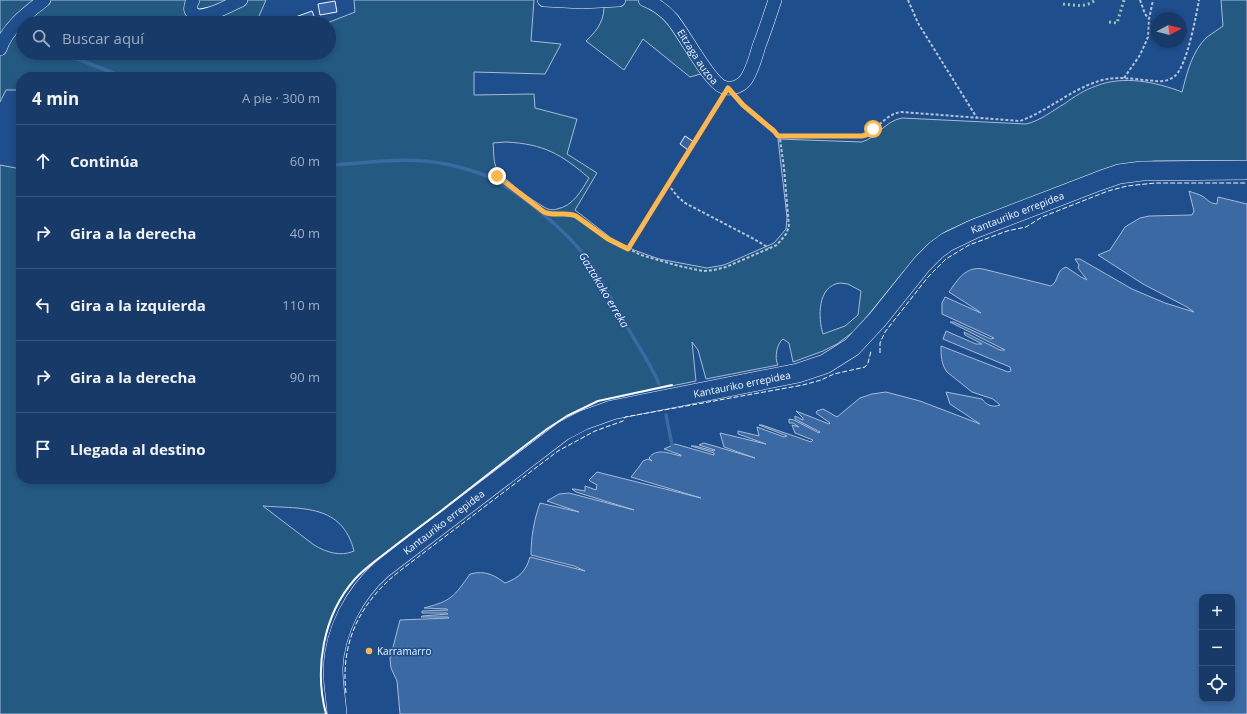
<!DOCTYPE html>
<html lang="es">
<meta charset="utf-8">
<style>
body{margin:0;font-family:"Open Sans",sans-serif;background:#244571;color:#f1f3f6}
.controls{position:absolute;right:12px;bottom:12px;display:grid;overflow:hidden;border-radius:8px;box-shadow:0 2px 6px #0003}
.controls button{width:36px;height:36px;display:grid;place-items:center;padding:0;border:0;border-bottom:1px solid #36547d;background:#173a69;color:#f1f3f6;font:20px sans-serif}
.compass{position:absolute;left:1151px;top:12px;width:36px;height:36px;border-radius:50%;background:#173a69;box-shadow:0 2px 6px #0003;rotate:83deg}
.stop{position:absolute;width:12px;height:12px;margin:-9px;border:3px solid #ffb74d;border-radius:50%;background:#fff}
.stop.end{background:#ffb74d;border-color:#fff;box-shadow:0 1px 4px #0008}
.list{margin:0;padding:0;list-style:none}
h2{display:flex;justify-content:space-between;align-items:center;height:52px;margin:0;padding:0 16px;font-size:17px}
h2 small{font-size:13px;font-weight:400;color:#9eadc0}
.list li{display:grid;grid-template-columns:26px 1fr auto;gap:12px;align-items:center;box-sizing:border-box;height:72px;padding:0 16px;border-top:1px solid #36547d}
.list b{display:block;font-size:15px;white-space:nowrap}
.list em{font-size:13px;font-style:normal;color:#9eadc0}
.icon{flex:none;width:22px;height:22px;fill:none;stroke:currentColor;stroke-width:2;stroke-linecap:round;stroke-linejoin:round}
.map{position:relative;flex:none;width:1247px;height:714px;overflow:hidden}
.search{position:absolute;background:#173a69;box-shadow:0 2px 6px #0003;left:16px;top:16px;width:320px;height:44px;display:flex;align-items:center;gap:10px;box-sizing:border-box;padding:0 14px;border-radius:22px;color:#9eadc0;font-size:15px}
.panel{position:absolute;background:#173a69;box-shadow:0 2px 6px #0003;left:16px;top:72px;width:320px;height:412px;border-radius:16px}
.map>svg:first-child{display:block}
</style>
<div class="map">
<svg width="1247" height="714" viewBox="0 0 1247 714">
<rect width="100%" height="100%" fill="#1f4e8c"/>
<path fill="#245a82" stroke="#a8bbd7" fill-rule="evenodd" d="M0 0H266L256 23H23V53H329V23H327L355 12 354 0H534L531 41 561 44 545 74 474 72V95L534 94 535 108 577 119 567 154 597 173 575 210 611 238 634 250 659 259 707 268 724 265 774 243 786 229 787 217 778 139 862 142C878 137 885 121 902 118L1026 124C1040 121 1052 111 1064 104 1074 97 1084 90 1096 86 1123 75 1156 82 1182 92 1187 73 1192 51 1207 37 1212 33 1218 30 1223 26L1221 0H1247V161H1155L1121 165 969 221 945 232 904 271 856 330 849 335 837 344 823 351 793 362 789 343 783 339C777 343 774 358 778 365L706 379 698 350 692 342 696 381 598 401 567 416 547 429C511 457 475 485 438 513 419 527 399 542 380 557 372 564 362 571 355 579 323 615 314 669 326 714H0V165L21 169V479H331V77H21V90H6L0 102ZM506 142C544 144 561 154 589 178 581 191 573 206 557 209 554 210 551 210 548 209 538 205 499 177 496 167 493 160 494 150 493 143ZM840 283 848 284 861 291 858 315 845 326 823 334C818 318 817 286 840 283ZM263 506C303 509 342 504 354 551 340 557 326 552 314 545Z
M619 0H645L655 4 708 72 690 77 643 39 624 70 586 41C599 29 605 19 604 1Z"/>
<path fill="#3b69a3" stroke="#a8bbd7" fill-rule="evenodd" d="M1189 191C1193 193 1199 194 1202 196 1209 200 1208 203 1217 204L1218 197 1247 204V714H400L397 681 391 668 390 659 400 620 449 618 448 617H421L422 616 448 614 447 613H422V611L448 610 447 609 424 608C451 601 454 597 470 574 485 570 494 575 505 583 519 578 526 571 530 557L585 571 574 566 531 555C531 537 534 520 540 503L579 512 547 501 559 494 569 493 634 510 576 492 572 489H574L585 491V486L596 490 597 485 590 481 589 480 597 472 701 498 631 477 639 467 643 461 648 459 652 461 649 458C656 447 671 454 681 456V455L664 449 675 444 714 455V453L691 446H695L714 451 715 450 699 445 704 443 755 458 724 447 720 433 766 444 738 434V431L759 436 757 427 784 437 787 436 759 425H762L811 442 813 440 795 433 792 425 799 427 793 423H789V419L794 420 819 433 820 432 795 419V416L803 420V418L796 411 829 424 830 423 816 413 817 411 823 409 837 417 860 398 872 394 886 392 920 401 980 424 950 404 946 392 982 399C986 405 993 408 1000 405L993 399 972 392 947 372C941 364 941 355 941 346L1008 372 1011 371 1010 367 943 339 946 331 976 344H982L965 335 964 332 1000 350H1005L950 322H954L991 339 994 338 942 314V303L945 297 981 313 977 310 949 292C958 279 966 266 983 269L1051 286C1059 281 1056 270 1066 267L1081 277 1087 280 1078 268 1079 265 1075 259H1080L1132 289 1165 303 1194 312 1187 307 1143 284 1098 255 1110 250 1125 227 1140 218 1149 216 1192 215 1194 211ZM1202 597H1232V699H1202Z"/>
<g fill="none" stroke-linecap="round" stroke-linejoin="round">
<path stroke="#3b69a3" stroke-width="3.5" d="M62 53 124 77
M331 165C369 163 407 156 446 164 460 167 475 171 489 177 522 194 566 230 588 260 602 280 613 302 625 323 636 343 650 362 659 384
M666 415 672 445"/>
</g>
<path fill="#3563a3" stroke="#f2f6ff" d="M335 1 337 12 320 15 318 4Z
M312 11 316 21 309 23H292L290 19Z
M685 136 694 142 688 150 680 144Z"/>
<g fill="none" stroke-linecap="round" stroke-linejoin="round">
<defs>
<g id="minor">
<path d="M193 0C191 4 189 9 192 12 199 23 232 4 241 0"/>
<path d="M544 0 582 2 619 0"/>
<path id="s1" d="M645 0C656 4 664 10 672 19 684 33 709 82 723 87 732 91 743 85 747 78 753 68 756 57 759 46 765 31 770 15 775 0"/>
<path d="M0 49C8 27 27 13 44 0"/>
</g>
<g id="highway">
<path id="s2" d="M337 714C336 699 333 684 333 668 335 630 354 594 382 569L563 431 584 420 612 410 798 373 825 364 852 347 878 319 922 264 936 250 947 242 974 229 1099 181 1119 174 1142 171 1247 170"/>
</g>
</defs>
<use href="#minor" stroke="#f2f6ff" stroke-width="14"/>
<use href="#highway" stroke="#f2f6ff" stroke-width="20"/>
<path stroke="#b3c4dc" stroke-width="2" stroke-dasharray="3 2" stroke-linecap="butt" d="M908 0 918 23 977 118
M1140 0 1145 14 1149 19
M1124 78 1140 55 1145 44 1148 37 1149 19 1153 0
M778 136H862C877 131 885 114 901 112L1020 121C1048 111 1070 90 1099 81 1118 75 1137 80 1156 81 1163 82 1171 80 1176 75 1187 64 1196 17 1199 0
M493 170 500 179 544 212C555 217 565 211 576 216L609 239 641 255 679 266 703 271 714 270 726 267 777 245 786 234 789 227 784 168 780 139 774 131 738 99
M668 184 677 196 685 203 752 238 769 248
M628 249 722 98"/>
<use href="#minor" stroke="#1f4e8c" stroke-width="13"/>
<use href="#highway" stroke="#1f4e8c" stroke-width="19"/>
<path stroke="#97c8a6" stroke-width="3" stroke-dasharray="2 3" stroke-linecap="butt" d="M1063 4C1074 5 1086 8 1095 0
M1109 22 1117 23 1124 0"/>
<path stroke="#f2f6ff" stroke-width="1" stroke-dasharray="5 2" stroke-linecap="butt" d="M880 353V343L885 332 928 277 946 259 969 245 1007 231 1026 227 1042 217 1108 191 1127 186 1155 183H1247
M346 693C340 641 361 601 401 570L558 451 595 431 623 421 625 417 803 385 821 380 834 374 865 367 868 363 871 351"/>
<path stroke="#f2f6ff" stroke-width="2" d="M326 714C314 669 323 615 355 579 363 570 373 563 383 555 402 540 421 526 441 511 476 484 511 456 547 429L567 416 598 401 672 385"/>
</g>
<g fill="none" stroke-linecap="round" stroke-linejoin="round">
<path stroke="#ffb74d" stroke-width="5" d="M497 176 544 212C554 217 565 211 576 216L608 239 628 249 728 88 743 105 774 131 778 136H862L869 134 873 129"/>
</g>
<circle fill="#ffb74d" stroke="#1f4e8c" stroke-width="1.5" cx="369" cy="651" r="4"/>
<g text-anchor="middle" stroke-width="3" stroke-linejoin="round" paint-order="stroke">
<g font-size="10" fill="#f2f6ff" stroke="#1f4e8c">
<text dy="4" stroke="none"><textPath href="#s1" startOffset="79">Eitzaga auzoa</textPath></text>
<text dy="4" stroke="none"><textPath href="#s2" startOffset="909">Kantauriko errepidea</textPath></text>
<text dy="4" stroke="none"><textPath href="#s2" startOffset="573">Kantauriko errepidea</textPath></text>
<text dy="4" stroke="none"><textPath href="#s2" startOffset="237">Kantauriko errepidea</textPath></text>
</g>
<g font-size="10" fill="#f2f6ff" stroke="#1f4e8c" text-anchor="start">
<text x="377" y="655">Karramarro</text>
</g>
<g font-size="11" font-style="italic" fill="#f2f6ff" stroke="#1f4e8c">
<text transform="translate(604 290) rotate(59)" y="4">Gaztakako erreka</text>
</g>
</g>
</svg>
<div class="controls">
<button>+</button>
<button>−</button>
<button><svg class="icon" aria-label="locate" viewBox="0 0 24 24"><circle cx="12" cy="12" r="6"/><path d="M12 2v4M12 18v4M2 12h4M18 12h4"/></svg></button>
</div>
<svg class="compass" viewBox="-18 -18 36 36"><path d="M0-13l5 13h-10z" fill="#e53935"/><path d="M0 13l5-13h-10z" fill="#9eadc0"/></svg>
<div class="stop" style="left:873px;top:129px"></div>
<div class="stop end" style="left:497px;top:176px"></div>
<div class="search"><svg class="icon" aria-label="search" viewBox="0 0 24 24"><circle cx="10" cy="10" r="6"/><path d="M15 15l6 6"/></svg>Buscar aquí</div>
<section class="panel">
<h2>4 min<small>A pie · 300 m</small></h2>
<ul class="list">
<li><svg class="icon" aria-label="ahead" viewBox="0 0 24 24"><path d="M12 20V5M6 11l6-6 6 6"/></svg><div><b>Continúa</b></div><em>60 m</em></li>
<li><svg class="icon" aria-label="right" viewBox="0 0 24 24"><path d="M7 20v-9h11M14 6l5 5-5 5"/></svg><div><b>Gira a la derecha</b></div><em>40 m</em></li>
<li><svg class="icon" aria-label="left" viewBox="0 0 24 24"><path d="M17 20v-9H6M10 6l-5 5 5 5"/></svg><div><b>Gira a la izquierda</b></div><em>110 m</em></li>
<li><svg class="icon" aria-label="right" viewBox="0 0 24 24"><path d="M7 20v-9h11M14 6l5 5-5 5"/></svg><div><b>Gira a la derecha</b></div><em>90 m</em></li>
<li><svg class="icon" aria-label="arrive" viewBox="0 0 24 24"><path d="M6 21V4h12l-3 4 3 4H6"/></svg><div><b>Llegada al destino</b></div></li>
</ul>
</section>
</div>
